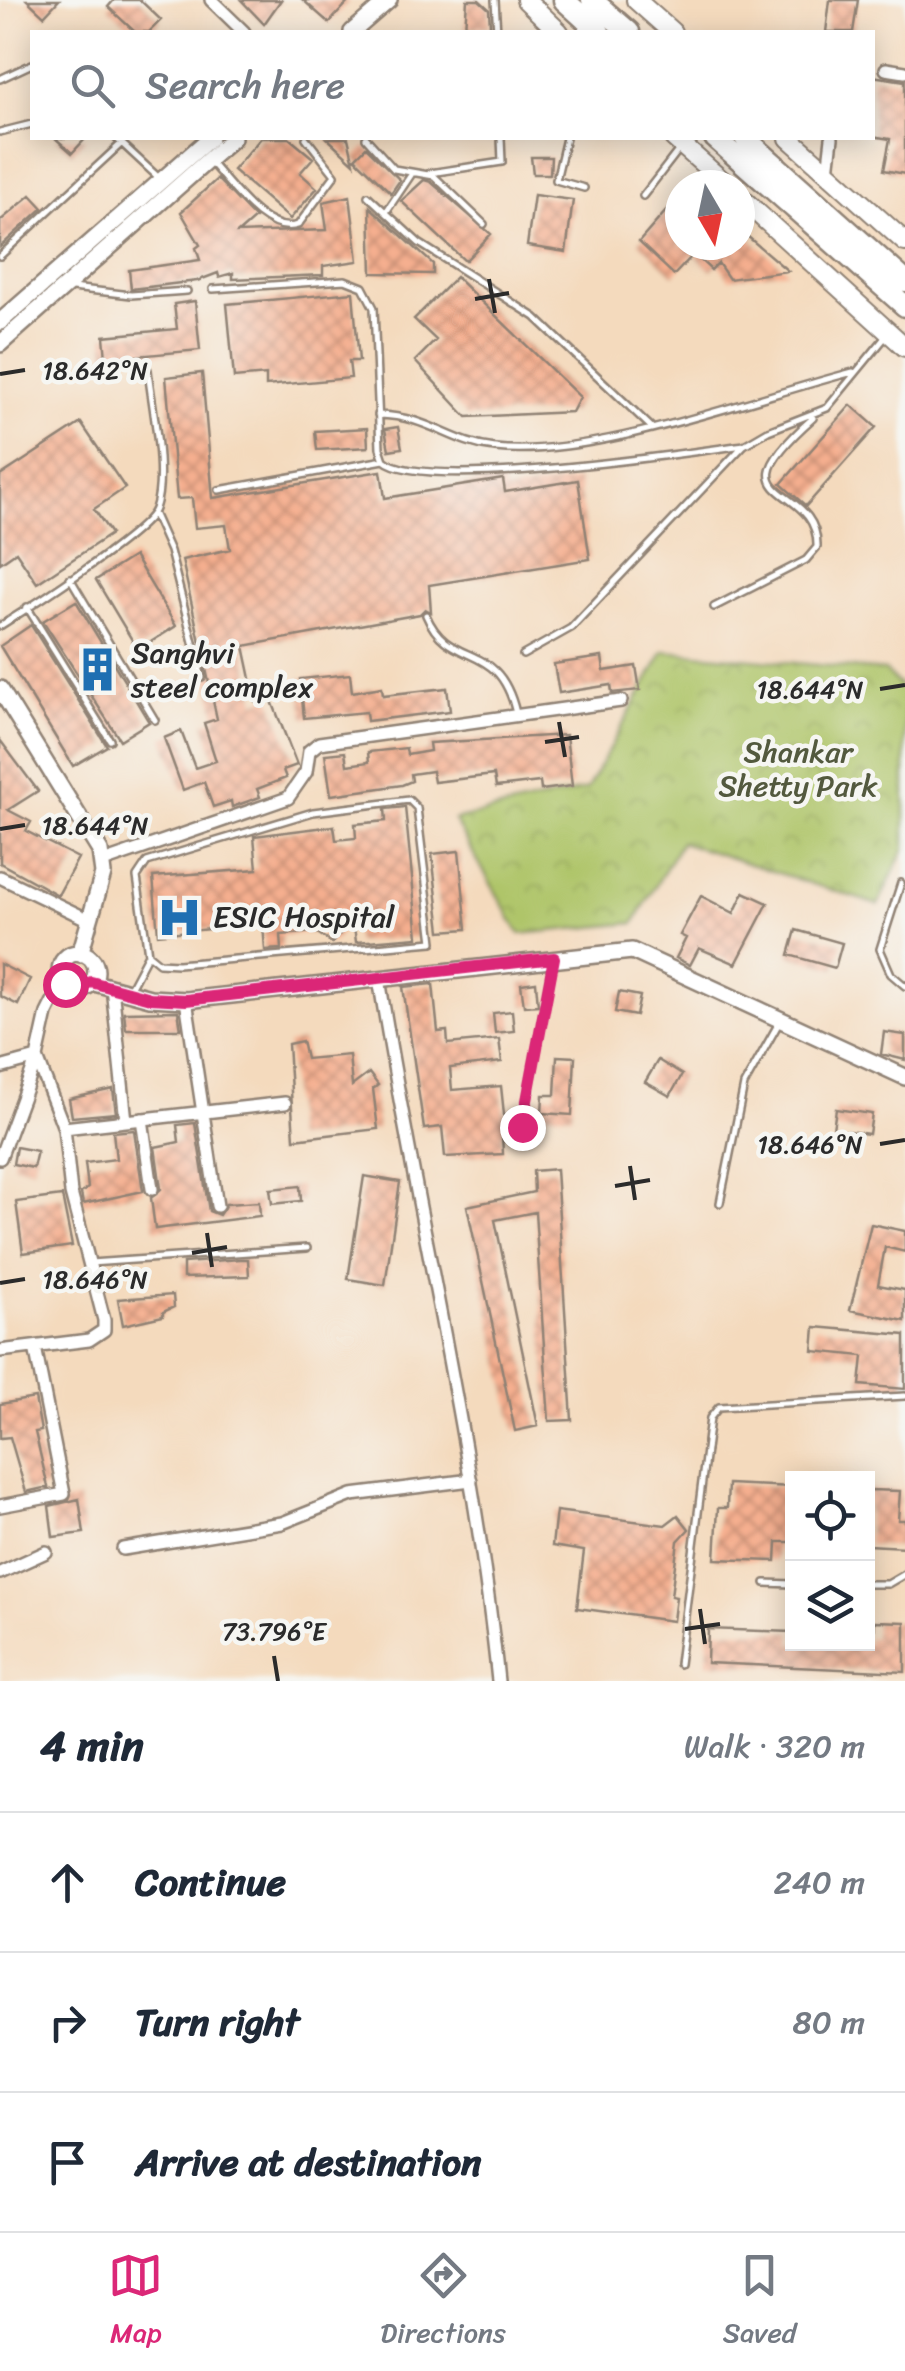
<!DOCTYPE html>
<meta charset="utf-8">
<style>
body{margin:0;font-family:Sriracha,sans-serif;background:#f2f2f3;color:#1f2937}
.controls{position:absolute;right:30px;bottom:30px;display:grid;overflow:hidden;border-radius:0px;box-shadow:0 5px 25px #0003}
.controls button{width:90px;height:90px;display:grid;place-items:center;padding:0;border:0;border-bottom:2px solid #e0e1e3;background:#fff;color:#1f2937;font:50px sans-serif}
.compass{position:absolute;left:665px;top:170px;width:90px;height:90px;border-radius:50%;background:#fff;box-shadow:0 5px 25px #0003;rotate:171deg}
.stop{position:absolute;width:30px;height:30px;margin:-22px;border:8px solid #db2777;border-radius:50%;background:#fff}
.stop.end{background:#db2777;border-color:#fff;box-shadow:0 2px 10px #0008}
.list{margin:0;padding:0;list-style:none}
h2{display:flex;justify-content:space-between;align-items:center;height:130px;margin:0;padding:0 40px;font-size:42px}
h2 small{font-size:32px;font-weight:400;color:#747a83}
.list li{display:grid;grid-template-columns:65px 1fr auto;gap:30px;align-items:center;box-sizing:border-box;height:140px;padding:0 40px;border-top:2px solid #e0e1e3}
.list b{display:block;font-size:38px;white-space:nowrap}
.list em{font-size:32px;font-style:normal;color:#747a83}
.icon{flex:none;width:55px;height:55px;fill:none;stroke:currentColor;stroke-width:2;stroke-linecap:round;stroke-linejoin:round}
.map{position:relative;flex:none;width:905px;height:1681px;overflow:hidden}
.search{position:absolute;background:#fff;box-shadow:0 5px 25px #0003;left:30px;right:30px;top:30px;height:110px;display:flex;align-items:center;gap:25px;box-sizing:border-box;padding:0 35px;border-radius:0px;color:#747a83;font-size:38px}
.sheet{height:550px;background:#fff}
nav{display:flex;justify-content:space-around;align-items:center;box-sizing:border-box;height:140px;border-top:2px solid #e0e1e3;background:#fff;font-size:28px;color:#747a83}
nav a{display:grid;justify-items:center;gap:5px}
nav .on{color:#db2777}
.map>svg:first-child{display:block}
</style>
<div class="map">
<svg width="905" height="1681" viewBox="0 0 905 1681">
<defs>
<pattern id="park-crowns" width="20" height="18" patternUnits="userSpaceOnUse" patternTransform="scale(2.5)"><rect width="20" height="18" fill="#afc569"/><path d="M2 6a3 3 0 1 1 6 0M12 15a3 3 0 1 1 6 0" fill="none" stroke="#97a95b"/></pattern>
<pattern id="building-cross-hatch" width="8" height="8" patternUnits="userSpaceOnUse" patternTransform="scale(2.5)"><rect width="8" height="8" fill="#f5af8f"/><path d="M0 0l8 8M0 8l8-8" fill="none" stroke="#c78f75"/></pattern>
</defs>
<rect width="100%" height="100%" fill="#f6f6f2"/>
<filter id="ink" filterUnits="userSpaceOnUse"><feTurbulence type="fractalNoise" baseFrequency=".01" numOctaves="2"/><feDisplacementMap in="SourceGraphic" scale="20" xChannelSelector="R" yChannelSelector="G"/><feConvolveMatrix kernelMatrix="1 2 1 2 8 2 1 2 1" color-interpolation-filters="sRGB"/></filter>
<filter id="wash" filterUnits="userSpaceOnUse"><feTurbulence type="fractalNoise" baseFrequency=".0048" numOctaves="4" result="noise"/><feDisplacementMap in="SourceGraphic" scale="40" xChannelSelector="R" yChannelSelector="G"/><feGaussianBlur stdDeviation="2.25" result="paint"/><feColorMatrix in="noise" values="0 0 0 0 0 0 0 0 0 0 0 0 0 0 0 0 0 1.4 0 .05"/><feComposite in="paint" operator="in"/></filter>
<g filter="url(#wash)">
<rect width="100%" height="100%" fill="#f4dabd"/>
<path fill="url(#park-crowns)" stroke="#6d784a" stroke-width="2.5" d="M664 651 885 671 905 691V848L878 905 681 842 634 923 520 934 454 820 587 789Z"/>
<g id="blocks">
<path fill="url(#building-cross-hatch)" d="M27 0H59L44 16Z
M114 0H140L161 20 149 32H135L108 7Z
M241 0H281L264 24Z
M303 0H350L329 23Z
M467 0H479L489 9 490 26 465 29Z
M830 0H858L853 32H826Z
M872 76 905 81V174L884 170 890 139 872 136Z
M55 138H86L72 153Z
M261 138H289L313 158 300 173 317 188 290 219 233 170Z
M327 138H348L354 163Z
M366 147 400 180 391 193 355 158Z
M531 157H551L550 174H533Z
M217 179 255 218 238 233 327 230 323 202 350 196 358 261 323 266V275L233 279V273L219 277 218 273 197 281 131 289 129 270 200 260 196 248 200 245 181 212Z
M424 180 431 182 491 234 465 261 401 201Z
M31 195 43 208 0 247V221Z
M534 195 573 200 566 252 527 246Z
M680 195V245H740V230L788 271 729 279 718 263 711 270 694 254 674 275 639 242Z
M370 207 433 264V274L372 273Z
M456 277 580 397 572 412 467 417 415 361 436 340 414 319Z
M353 292 359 361H349L351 378 266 386V375L234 378 227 304Z
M195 301 200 350 106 359 104 336 177 329 174 304Z
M202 373 213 498 381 471 385 498 503 479 505 492 578 480 590 559 429 585 431 612 425 609 420 614 244 646 256 702 270 696 297 765 283 770 286 778 257 789 260 797 232 807 231 801 213 807 204 782 183 790 164 738 181 731 195 768 216 761 204 723 217 719 182 560 230 549 226 525 195 528 192 498 177 499 166 377Z
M851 405 876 427 806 506 781 484Z
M81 423 125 488 94 509 111 534 37 583 16 552 0 563V476Z
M398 427 402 448 389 450 385 429Z
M367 428 368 447 317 450 315 431Z
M134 556 176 626 138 650 96 580Z
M76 601 149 722 120 740 43 621Z
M31 625 107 746 73 766 0 646Z
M602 657 604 671 636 666 640 690 612 693 611 685 559 693 554 664Z
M350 674 352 692 382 687 383 695 447 688 450 711 367 721 366 712 304 718 300 679Z
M566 735 572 786 541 790 540 782 496 787 494 775 434 782 432 771 411 774 412 781 402 785 331 795 325 754 345 752 347 765 369 762 368 752 406 748 407 755 430 751 429 743Z
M0 740 38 791 8 810 31 822 26 831 78 858 58 895 0 863Z
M405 807 418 937 356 942 353 919 332 943 316 932 281 935 282 949 265 950 263 924 158 934 153 877 257 869 254 836 334 826 336 840 356 838 355 824 386 821 385 809Z
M459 851 467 929 441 931 432 854Z
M744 892 768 903 736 964 699 948 690 965 676 958 686 938 680 935 701 896 734 913Z
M796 930 842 943 835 968 789 955Z
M0 964 30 979 18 1005 0 996Z
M536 982 538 1005 524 1006 521 984Z
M433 984 438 1032 447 1031 448 1044 499 1039 502 1062 450 1068 452 1090 501 1086 506 1133H502L503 1154 445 1157 442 1127 424 1129 403 987Z
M619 992 640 996 636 1016 615 1012Z
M178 1011 181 1029H126L124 1012Z
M512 1011 514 1031 495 1033 493 1013Z
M884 1032 905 1035V1060L881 1054Z
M302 1041 306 1059 349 1055 352 1086 369 1073 378 1085 373 1089 378 1129 294 1139 288 1044Z
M557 1056 575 1057 572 1115 542 1113 543 1095H555Z
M658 1060 682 1075 670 1096 645 1082Z
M113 1089 116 1113 72 1117 69 1099Z
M836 1109 872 1114 869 1134 833 1129Z
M195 1123 209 1211 219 1215 226 1204 259 1202 260 1216 155 1229 151 1198 161 1189 155 1147 179 1142 177 1125Z
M134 1130 143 1191 83 1204 81 1193 88 1188 85 1163 116 1159 113 1132Z
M16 1147 37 1151 33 1168 13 1164Z
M556 1169 572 1420 549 1421 535 1212 495 1220 538 1426 515 1431 467 1206 534 1192 533 1171Z
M364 1176 400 1182 385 1285 348 1279Z
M300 1186 301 1201 272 1204 270 1189Z
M62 1196 72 1246 23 1253 16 1202Z
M871 1224 905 1231V1252L885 1247 878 1285 905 1290V1321L850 1310Z
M241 1259H248L249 1276 183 1278V1263Z
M173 1295 174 1307 163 1312V1316L123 1325 118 1299Z
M815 1327 905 1335V1389L860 1385 863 1356 813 1351Z
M35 1398 41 1431 35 1432 48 1487 26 1492 10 1437 0 1438V1404Z
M728 1484 792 1487V1542H777L776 1561 715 1559 718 1508H727Z
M868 1490 900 1491 898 1520H905V1547L868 1545Z
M79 1499 84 1533 53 1537 49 1506Z
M556 1511 665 1525 678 1515 689 1529 678 1541 671 1596 676 1597 673 1621 577 1608 584 1551 552 1546Z
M875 1621 905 1622V1672L707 1663 708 1629 792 1632V1644H868V1638H874Z"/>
</g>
</g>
<g filter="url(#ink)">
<use href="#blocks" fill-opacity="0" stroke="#908274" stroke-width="2.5"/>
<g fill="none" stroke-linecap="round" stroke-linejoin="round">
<defs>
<path id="lane" d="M495 0 497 32
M0 79 32 64
M0 132 32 124
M116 138 159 178
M366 138 394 169 434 176 484 224
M566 138 556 180 584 188
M210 162C230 183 265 236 298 225L335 175 306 138
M430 173 502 162 501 138
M368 196 419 243 535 317 651 427
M643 196 681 147
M386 212 411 175
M0 256 122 143
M72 288 131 295 187 291
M213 289 345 280 363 287 374 308 380 448 384 460C422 493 684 453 744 445
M378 415C429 416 450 443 495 448 592 459 755 397 853 372
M219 490 384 460
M154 515 170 551 202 678
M70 578 155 720
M27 607 110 740
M714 607 806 560 817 547C819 480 712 507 813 418
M426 615C450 671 498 637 516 713
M0 626C27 609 147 532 155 509 167 474 152 408 148 370
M523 655 571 628 744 445 768 431 827 408 887 335
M409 800 417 808 433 942 178 964 159 963 148 954 137 877 147 862 313 812Z
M901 883 880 949 891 974 905 986
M130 988 148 954
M522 1127 553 961
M720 1203 744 1085 780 1021
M90 1263 307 1248
M765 1583 792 1584
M868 1584H888L905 1574
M679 1664 710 1418 719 1407 905 1396"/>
<path id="street" d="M211 0 244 32
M886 69 905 72
M828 172 832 138
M103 862 288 798 306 772 309 751 319 743 621 701
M0 877 87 919
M379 978C416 1213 474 1445 498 1681
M112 987 126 1121
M186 1000 217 1206
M0 1068 37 1058 64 1128 71 1193 104 1320V1330L89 1340 0 1351
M142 1119 152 1189
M64 1128 285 1103
M0 1158 37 1058 47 1013 63 981
M0 1506 64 1494 35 1347
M123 1549 282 1523 352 1495 471 1480
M0 1573 46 1552"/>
<path id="secondary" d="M352 32 389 0
M0 322 210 138
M0 344 233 138
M0 689 100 851 103 874 80 954
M60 971a18 18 0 1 1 36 0a18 18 0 1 1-36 0Z
M91 982 150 998 186 1000 632 951 905 1077"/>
<path id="primary" d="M526 0 559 32
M636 0 672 32
M674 138 727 185
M789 138 905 242
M740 197 905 347"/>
<path id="highway" d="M564 0 599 32
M592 0 629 32
M715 138 905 306
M745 138 905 281"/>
</defs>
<use href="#lane" stroke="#908274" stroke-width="10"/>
<use href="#street" stroke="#908274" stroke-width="16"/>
<use href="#secondary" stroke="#908274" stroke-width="20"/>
<use href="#primary" stroke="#908274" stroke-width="22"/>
<use href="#highway" stroke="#908274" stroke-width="25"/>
<use href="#lane" stroke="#fff" stroke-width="5"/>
<use href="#street" stroke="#fff" stroke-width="11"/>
<use href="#secondary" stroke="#fff" stroke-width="15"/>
<use href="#primary" stroke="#fff" stroke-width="18"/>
<use href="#highway" stroke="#fff" stroke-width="20"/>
</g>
</g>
<g fill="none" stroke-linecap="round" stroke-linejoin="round" filter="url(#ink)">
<path stroke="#db2777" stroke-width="12" d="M65 984 76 988 91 982 150 998 186 1000 554 958 522 1127"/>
</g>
<path fill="none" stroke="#2b2b2b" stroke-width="4" d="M489 279 495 313M475 299 509 293M0 374 25 370M880 689 905 685M559 722 565 757M545 742 579 737M0 829 25 825M880 1144 905 1140M630 1166 635 1200M615 1186 650 1180M207 1233 212 1267M192 1253 227 1247M0 1283 25 1279M700 1609 705 1644M685 1629 720 1624M274 1656 278 1681"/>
<defs>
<symbol id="building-bare" viewBox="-9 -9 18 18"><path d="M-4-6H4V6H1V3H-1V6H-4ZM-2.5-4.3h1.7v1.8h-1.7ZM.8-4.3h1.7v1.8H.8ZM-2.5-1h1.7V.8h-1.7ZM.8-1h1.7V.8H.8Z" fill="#1f6fb2" stroke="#f6f6f2" stroke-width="2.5" paint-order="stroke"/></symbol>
<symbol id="hospital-bare" viewBox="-9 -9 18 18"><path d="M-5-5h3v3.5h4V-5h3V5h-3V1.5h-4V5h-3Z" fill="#1f6fb2" stroke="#f6f6f2" stroke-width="2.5" paint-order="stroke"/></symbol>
</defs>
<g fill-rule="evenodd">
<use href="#building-bare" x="66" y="638" width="63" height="63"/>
<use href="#hospital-bare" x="148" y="886" width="63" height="63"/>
</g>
<g text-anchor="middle" stroke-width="9" stroke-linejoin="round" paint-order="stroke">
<g font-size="30" fill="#2b2b2b" stroke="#f6f6f2" text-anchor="start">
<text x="131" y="663">Sanghvi<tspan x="131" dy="34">steel complex</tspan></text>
<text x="213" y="927">ESIC Hospital</text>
</g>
<g font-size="30" fill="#53593e" stroke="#f6f6f2">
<text x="798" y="762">Shankar<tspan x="798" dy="34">Shetty Park</tspan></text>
</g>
</g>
<g font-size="25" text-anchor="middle" fill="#2b2b2b" stroke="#f6f6f2" stroke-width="9" stroke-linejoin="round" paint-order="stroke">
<text x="95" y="379">18.642°N</text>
<text x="810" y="698">18.644°N</text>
<text x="95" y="834">18.644°N</text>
<text x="810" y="1153">18.646°N</text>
<text x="95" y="1288">18.646°N</text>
<text x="274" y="1640">73.796°E</text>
</g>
</svg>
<div class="controls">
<button><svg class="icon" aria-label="locate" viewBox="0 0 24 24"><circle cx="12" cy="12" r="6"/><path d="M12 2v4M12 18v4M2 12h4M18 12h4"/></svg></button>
<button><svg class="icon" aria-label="layers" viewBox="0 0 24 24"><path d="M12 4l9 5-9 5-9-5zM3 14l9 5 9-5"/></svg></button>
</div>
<svg class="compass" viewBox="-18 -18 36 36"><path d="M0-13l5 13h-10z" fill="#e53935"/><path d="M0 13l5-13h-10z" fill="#747a83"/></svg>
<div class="stop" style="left:65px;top:984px"></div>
<div class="stop end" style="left:522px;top:1127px"></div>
<div class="search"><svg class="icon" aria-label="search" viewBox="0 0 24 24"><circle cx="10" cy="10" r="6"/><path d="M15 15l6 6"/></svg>Search here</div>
</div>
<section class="sheet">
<h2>4 min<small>Walk · 320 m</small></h2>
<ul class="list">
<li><svg class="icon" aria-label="ahead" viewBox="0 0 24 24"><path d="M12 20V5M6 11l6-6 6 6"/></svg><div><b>Continue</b></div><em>240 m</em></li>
<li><svg class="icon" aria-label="right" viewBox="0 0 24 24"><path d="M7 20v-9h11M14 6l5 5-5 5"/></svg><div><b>Turn right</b></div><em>80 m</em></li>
<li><svg class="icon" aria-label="arrive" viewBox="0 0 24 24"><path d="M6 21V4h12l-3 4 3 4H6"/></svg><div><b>Arrive at destination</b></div></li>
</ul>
</section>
<nav>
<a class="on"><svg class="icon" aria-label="map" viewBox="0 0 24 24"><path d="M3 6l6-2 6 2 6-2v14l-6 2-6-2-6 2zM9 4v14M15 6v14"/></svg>Map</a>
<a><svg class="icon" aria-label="directions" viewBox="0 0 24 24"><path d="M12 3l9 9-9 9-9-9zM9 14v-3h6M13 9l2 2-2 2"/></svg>Directions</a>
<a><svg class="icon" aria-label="saved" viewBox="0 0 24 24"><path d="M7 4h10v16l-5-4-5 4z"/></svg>Saved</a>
</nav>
